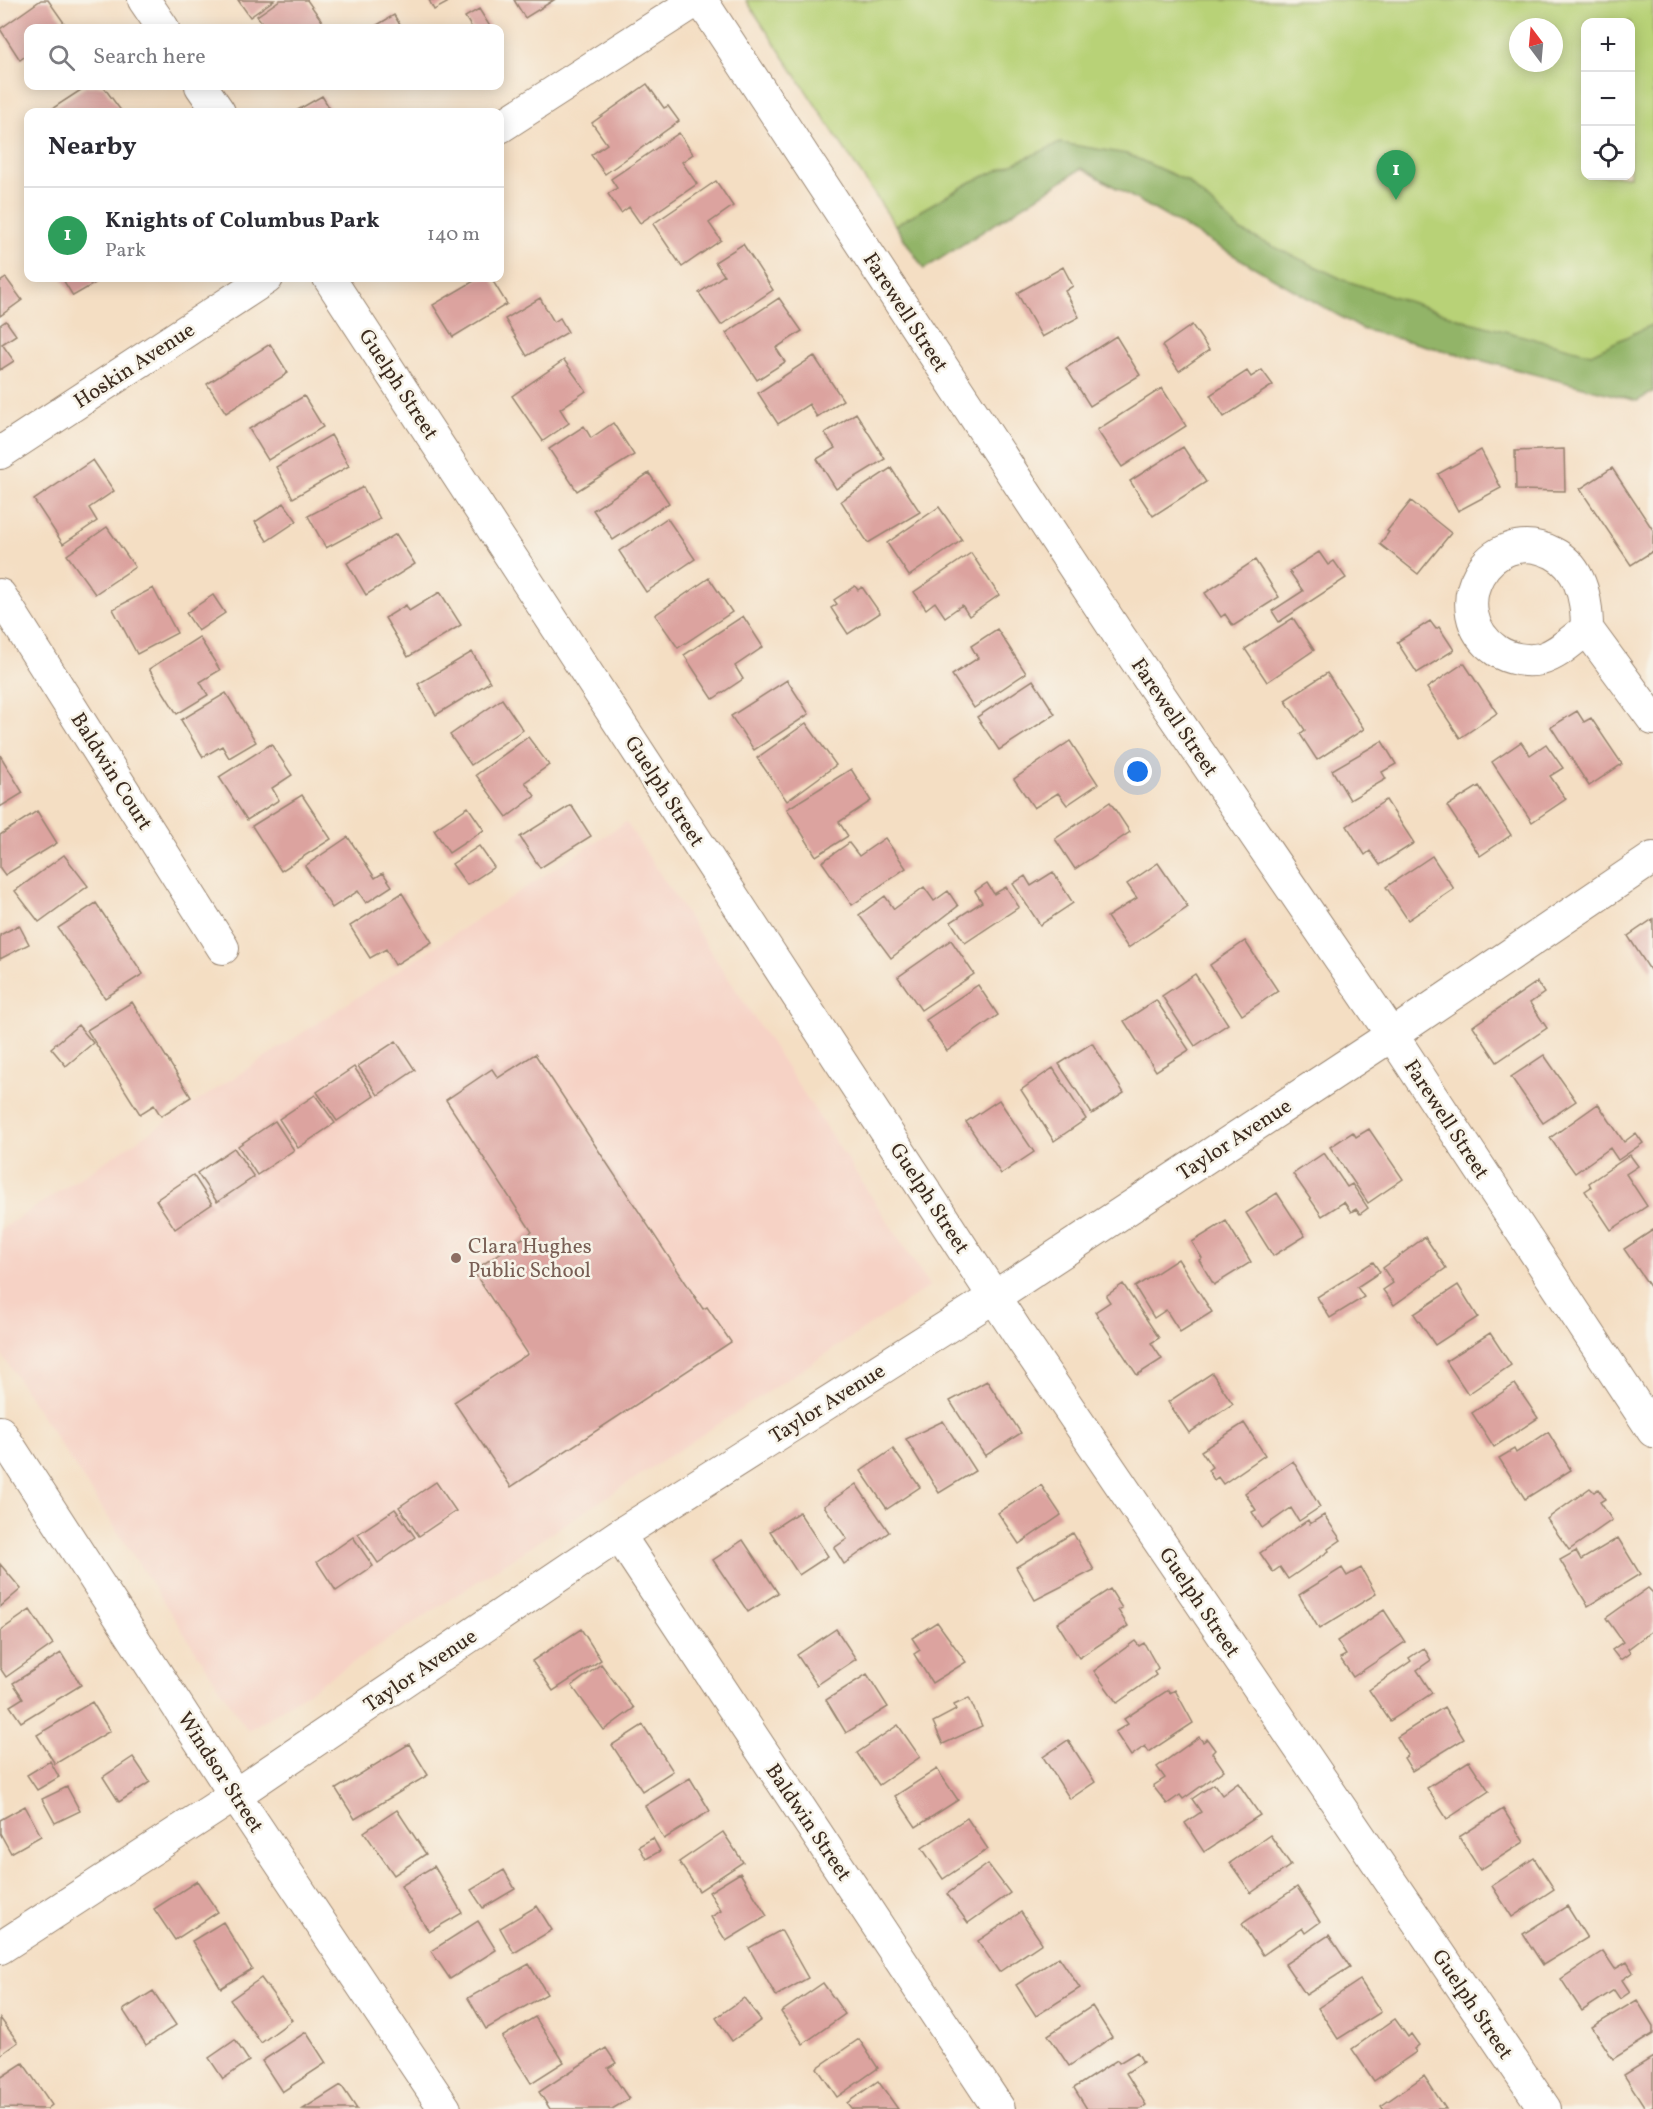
<!DOCTYPE html>
<meta charset="utf-8">
<style>
body{margin:0;font-family:Vollkorn,serif;background:#f2f2f3;color:#2b2b33}
.controls{position:absolute;right:18px;top:18px;display:grid;overflow:hidden;border-radius:12px;box-shadow:0 3px 15px #0003}
.controls button{width:54px;height:54px;display:grid;place-items:center;padding:0;border:0;border-bottom:2px solid #e1e1e2;background:#fff;color:#2b2b33;font:30px sans-serif}
.compass{position:absolute;left:1509px;top:18px;width:54px;height:54px;border-radius:50%;background:#fff;box-shadow:0 3px 15px #0003;rotate:344deg}
.you{position:absolute;left:1138px;top:772px;width:21px;height:21px;margin:-15px;border:4px solid #fff;border-radius:50%;background:#1a73e8;box-shadow:0 0 0 9px #1a73e833}
.badge{display:grid;place-items:center;width:39px;height:39px;border-radius:50%;background:#d1495b;color:#fff;font-size:20px;font-weight:700}
.pin{position:absolute;translate:-50% -50px;filter:drop-shadow(0 2px 3px #0008)}
.pin::after{content:'';position:absolute;top:32px;width:21px;height:18px;background:inherit;clip-path:polygon(0 0,100% 0,50% 100%)}
.list{margin:0;padding:0;list-style:none}
h2{display:flex;justify-content:space-between;align-items:center;height:78px;margin:0;padding:0 24px;font-size:26px}
h2 small{font-size:20px;font-weight:400;color:#7c7c81}
.list li{display:grid;grid-template-columns:39px 1fr auto;gap:18px;align-items:center;box-sizing:border-box;height:96px;padding:0 24px;border-top:2px solid #e1e1e2}
.list b{display:block;font-size:22px;white-space:nowrap}
.list p{margin:0;font-size:20px;white-space:nowrap;color:#7c7c81}
.list em{font-size:20px;font-style:normal;color:#7c7c81}
.icon{flex:none;width:33px;height:33px;fill:none;stroke:currentColor;stroke-width:2;stroke-linecap:round;stroke-linejoin:round}
.map{position:relative;flex:none;width:1653px;height:2109px;overflow:hidden}
.search{position:absolute;background:#fff;box-shadow:0 3px 15px #0003;left:24px;top:24px;width:480px;height:66px;display:flex;align-items:center;gap:15px;box-sizing:border-box;padding:0 21px;border-radius:12px;color:#7c7c81;font-size:22px}
.panel{position:absolute;background:#fff;box-shadow:0 3px 15px #0003;left:24px;top:108px;width:480px;height:174px;border-radius:12px}
.map>svg:first-child{display:block}
</style>
<div class="map">
<svg width="1653" height="2109" viewBox="0 0 1653 2109">
<rect width="100%" height="100%" fill="#f7f3e8"/>
<filter id="ink" filterUnits="userSpaceOnUse"><feTurbulence type="fractalNoise" baseFrequency=".0167" numOctaves="2"/><feDisplacementMap in="SourceGraphic" scale="12" xChannelSelector="R" yChannelSelector="G"/><feConvolveMatrix kernelMatrix="1 2 1 2 8 2 1 2 1" color-interpolation-filters="sRGB"/></filter>
<filter id="wash" filterUnits="userSpaceOnUse"><feTurbulence type="fractalNoise" baseFrequency=".008" numOctaves="4" result="noise"/><feDisplacementMap in="SourceGraphic" scale="24" xChannelSelector="R" yChannelSelector="G"/><feGaussianBlur stdDeviation="1.35" result="paint"/><feColorMatrix in="noise" values="0 0 0 0 0 0 0 0 0 0 0 0 0 0 0 0 0 1.4 0 .05"/><feComposite in="paint" operator="in"/></filter>
<g filter="url(#wash)">
<rect width="100%" height="100%" fill="#f4dec3"/>
<path fill="#f6d2c5" d="M626 822 930 1286 248 1731 0 1352V1230Z"/>
<path fill="#b8d277" stroke="#7a7e4a" stroke-width="1.5" fill-rule="evenodd" d="M746 0H1653V392L1637 401 1362 329 1082 168 924 269ZM1586 22H1630V176H1586ZM1518 27H1554V63H1518Z"/>
<path fill="#92b468" stroke="#666f43" stroke-width="1.5" d="M1060 143 1127 154 1187 181 1241 231 1344 280 1470 322 1591 354 1653 324V392L1637 401 1362 329 1082 168 924 269 895 225 971 182Z"/>
<g id="blocks">
<path fill="#dca39f" d="M41 0H48L67 27 28 28V54L20 60 0 29Z
M238 0H274L250 17Z
M280 0H307L327 28H266L257 16Z
M429 0H445L447 3 434 10Z
M514 0H554L525 18Z
M479 9 491 28H472L465 17Z
M394 15 402 28H372Z
M647 84 664 108 668 106 679 121 605 174 591 155 607 144 592 123Z
M87 86H103L122 112H47Z
M322 96 332 112H294Z
M679 133 693 154 682 162 697 184 640 223 629 207 621 213 608 194 617 188 611 179Z
M716 181 733 206 709 223 721 240 682 267 653 224Z
M743 244 773 290 721 325 699 293 724 275 715 262Z
M1063 267 1073 286 1065 291 1079 317 1042 337 1017 293Z
M6 278 22 300 0 316V282Z
M62 278H104L73 296Z
M479 278H491L507 304 453 337 433 305Z
M540 298 554 322 560 318 568 332 527 356 505 319Z
M779 298 802 331 776 348 785 362 757 380 726 333Z
M6 321 16 335 2 344 14 361 0 370V325Z
M1192 325 1209 350 1179 371 1162 346Z
M1116 336 1140 375 1090 406 1066 368Z
M270 344 288 373 226 413 207 384Z
M814 356 843 400 817 417 809 404 778 424 758 393Z
M564 360 586 391 560 409 569 423 543 441 512 396Z
M1262 370 1273 385 1224 417 1210 395 1247 371 1251 377Z
M1162 388 1186 426 1122 467 1097 430Z
M304 396 323 427 268 460 249 429Z
M856 413 885 459 836 489 817 459 835 448 825 433Z
M613 423 634 455 577 491 549 449 584 426 591 438Z
M331 435 349 466 293 498 276 467Z
M1183 447 1206 482 1153 516 1130 481Z
M1564 449 1565 491 1516 490 1515 451Z
M1481 450 1501 488 1458 511 1438 474Z
M93 460 114 491 89 508 97 521 63 544 34 500Z
M891 468 920 512 868 543 841 501Z
M1612 468 1653 530V551L1631 565 1580 489Z
M649 473 669 503 613 540 593 510Z
M363 487 380 519 326 548 308 516Z
M1411 501 1451 533 1418 574 1380 544 1389 532 1387 531Z
M284 503 297 521 267 541 255 522Z
M939 507 962 540 909 576 887 543Z
M667 518 695 559 646 592 619 551Z
M107 527 135 567 95 594 67 555Z
M396 534 415 564 366 595 347 563Z
M1319 552 1328 565 1334 561 1346 578 1279 622 1272 611 1303 591 1289 571Z
M971 553 999 595 969 616 962 605 945 617 935 602 926 609 914 592Z
M1255 560 1279 597 1233 626 1225 614 1221 617 1205 593Z
M709 578 732 612 678 648 655 615Z
M855 586 858 590 862 587 880 613 848 634 831 608 837 604 834 600Z
M153 588 177 633 137 654 113 609Z
M440 592 461 625 408 657 385 618 406 605 409 611Z
M213 595 225 613 198 631 186 613Z
M743 616 763 647 735 666 743 679 713 699 684 655Z
M1293 618 1314 650 1267 682 1245 649Z
M1430 621 1436 629 1439 627 1454 650 1417 673 1397 642Z
M997 629 1026 673 974 708 952 675 978 658 971 646Z
M199 637 220 670 200 682 208 695 177 714 149 669Z
M472 652 490 682 436 715 418 684Z
M1464 663 1497 713 1460 738 1427 688Z
M1327 673 1364 729 1317 760 1300 734 1305 730 1285 700Z
M787 680 809 714 754 750 731 716Z
M1033 680 1055 714 999 750 977 717Z
M226 693 256 742 229 758 222 746 203 757 181 720Z
M502 699 523 730 471 765 450 735Z
M1577 711 1584 722 1591 718 1622 764 1589 786 1551 727Z
M806 723 836 765 787 801 757 758Z
M528 737 549 765 525 782 535 796 507 817 476 775Z
M1070 741 1098 784 1067 805 1058 793 1034 808 1014 779Z
M1382 741 1396 764 1382 772 1386 779 1350 800 1332 770Z
M1521 742 1530 755 1546 744 1563 768 1550 776 1566 799 1532 822 1492 762Z
M271 744 292 775 272 788 279 800 247 820 219 777Z
M0 755 23 793 0 807Z
M851 769 871 801 839 822 848 836 816 856 787 809Z
M1479 786 1511 835 1480 856 1447 806Z
M302 795 331 839 281 871 252 826Z
M1386 800 1414 843 1380 865 1370 851 1365 855 1347 826Z
M1110 802 1130 832 1075 869 1055 839Z
M571 805 591 836 540 868 520 837Z
M468 807 484 830 449 853 434 830Z
M37 811 57 843 5 875 0 868V835Z
M348 837 375 878 383 873 392 886 366 903 358 891 332 908 305 866Z
M885 838 906 868 852 905 822 862 849 843 859 856Z
M479 846 494 867 467 885 452 864Z
M64 855 88 886 39 922 15 891Z
M1432 856 1454 889 1408 920 1386 887Z
M1158 863 1188 907 1128 948 1107 917 1137 898 1127 884Z
M1053 872 1073 903 1040 925 1013 884 1025 876 1031 886Z
M987 883 994 894 1006 887 1019 907 965 943 951 922 982 902 975 891Z
M924 887 934 901 948 891 958 906 891 958 859 915 885 896 894 909Z
M402 893 432 942 395 965 386 949 370 958 350 926Z
M96 903 143 974 105 998 58 928Z
M1653 919V968L1650 970 1628 936Z
M19 925 29 944 0 959V935Z
M951 940 974 974 921 1010 898 977Z
M1245 941 1278 991 1242 1015 1210 965Z
M1195 974 1228 1024 1195 1046 1162 996Z
M1537 982 1544 993 1530 1003 1547 1028 1497 1062 1473 1026Z
M978 985 998 1015 947 1051 926 1020Z
M1156 1000 1189 1050 1156 1071 1124 1021Z
M132 1002 191 1097 161 1116 154 1105 140 1114 87 1030Z
M78 1025 93 1043 66 1066 51 1048Z
M396 1041 415 1070 378 1095 358 1066Z
M1092 1043 1124 1093 1092 1114 1059 1064Z
M535 1054 703 1309 707 1307 731 1342 511 1487 454 1402 528 1354 473 1271 532 1232 446 1100 492 1069 498 1078Z
M1544 1055 1576 1101 1543 1123 1511 1077Z
M354 1067 374 1096 337 1121 317 1092Z
M1053 1068 1086 1119 1054 1141 1021 1090Z
M315 1095 335 1123 298 1148 279 1119Z
M999 1100 1034 1152 1001 1174 966 1122Z
M1598 1104 1624 1142 1636 1133 1643 1143 1618 1160 1610 1148 1575 1173 1550 1138Z
M275 1121 294 1150 257 1175 238 1146Z
M1369 1129 1403 1179 1368 1203 1330 1147 1353 1132 1356 1137Z
M234 1148 254 1177 217 1202 197 1173Z
M1324 1153 1347 1187 1352 1184 1368 1208 1360 1214 1356 1209 1351 1212 1344 1202 1322 1216 1293 1174Z
M1630 1155 1638 1166 1626 1174 1647 1206 1611 1230 1585 1191 1591 1187 1589 1183Z
M193 1175 212 1204 175 1229 156 1200Z
M1277 1193 1305 1236 1273 1256 1246 1213Z
M1226 1221 1251 1262 1214 1285 1199 1260 1202 1258 1192 1242Z
M1653 1230V1291L1624 1249Z
M1425 1237 1446 1268 1394 1305 1383 1290 1393 1283 1383 1268Z
M1178 1259 1212 1312 1180 1332 1166 1310 1154 1318 1135 1287Z
M1373 1262 1380 1272 1357 1287 1364 1297 1330 1318 1317 1297Z
M1123 1284 1159 1338 1151 1343 1162 1359 1137 1375 1095 1312 1110 1302 1106 1296Z
M1458 1285 1478 1317 1435 1345 1414 1314Z
M1490 1333 1511 1365 1468 1394 1446 1361Z
M1212 1373 1233 1404 1189 1433 1168 1402Z
M987 1381 1021 1433 985 1456 950 1401Z
M1515 1384 1538 1418 1494 1447 1472 1413Z
M943 1421 975 1471 939 1493 906 1439Z
M1244 1423 1265 1455 1223 1484 1218 1477 1214 1480 1208 1470 1212 1467 1201 1451Z
M1548 1432 1571 1470 1525 1499 1499 1458 1514 1449 1516 1453Z
M893 1449 920 1487 887 1509 861 1471Z
M1293 1461 1320 1507 1299 1521 1291 1508 1262 1528 1252 1512 1256 1510 1245 1493Z
M436 1482 456 1511 419 1536 399 1507Z
M856 1484 889 1532 844 1564 834 1548 847 1539 824 1506Z
M1041 1485 1061 1515 1019 1544 998 1513Z
M1590 1488 1594 1492 1598 1489 1605 1499 1600 1502 1612 1520 1569 1550 1547 1519Z
M395 1509 415 1537 378 1563 358 1534Z
M799 1512 828 1556 799 1575 770 1531Z
M1324 1515 1341 1540 1328 1549 1329 1551 1288 1579 1280 1567 1273 1572 1260 1553 1308 1520 1310 1524Z
M1073 1533 1094 1570 1035 1600 1016 1567Z
M353 1537 373 1566 336 1591 317 1562Z
M1618 1538 1640 1574 1588 1606 1560 1560 1576 1551 1581 1560Z
M743 1540 778 1593 748 1612 713 1560Z
M0 1564 21 1589 0 1607Z
M1342 1568 1347 1576 1361 1568 1376 1594 1319 1629 1299 1595Z
M1648 1588 1653 1593V1630L1628 1649 1630 1653 1620 1660 1612 1650 1623 1642 1606 1618Z
M1110 1589 1122 1608 1118 1610 1128 1626 1079 1658 1057 1623Z
M30 1610 53 1644 6 1677 0 1668V1631Z
M1384 1610 1405 1642 1353 1677 1340 1658 1346 1655 1337 1641Z
M937 1622 966 1662 932 1683 914 1654 920 1650 912 1638Z
M581 1629 601 1660 553 1691 532 1661Z
M836 1629 856 1659 817 1685 797 1655Z
M1135 1641 1139 1646 1144 1643 1158 1668 1154 1672 1156 1675 1117 1703 1094 1671Z
M1424 1648 1431 1660 1417 1670 1432 1693 1390 1721 1369 1690 1411 1661 1409 1658Z
M61 1653 81 1685 21 1722 10 1706 23 1698 13 1683Z
M601 1664 634 1708 604 1730 572 1686Z
M867 1674 888 1707 846 1733 826 1700Z
M1168 1690 1170 1693 1175 1690 1193 1723 1149 1752 1145 1746 1131 1756 1115 1732 1128 1724 1124 1719Z
M969 1698 982 1726 943 1744 933 1722 956 1710 954 1705Z
M92 1702 110 1731 55 1764 37 1735Z
M1444 1707 1464 1739 1412 1771 1404 1758 1408 1755 1397 1737Z
M643 1725 673 1771 642 1791 612 1745Z
M898 1725 920 1757 879 1785 857 1753Z
M1199 1737 1203 1742 1207 1739 1215 1750 1212 1753 1224 1770 1183 1799 1180 1795 1167 1804 1153 1786 1165 1778 1157 1767Z
M1068 1740 1095 1782 1070 1799 1043 1757Z
M409 1744 428 1775 355 1819 336 1789Z
M133 1757 150 1782 119 1802 103 1777Z
M50 1761 59 1777 37 1790 27 1775Z
M1469 1761 1489 1791 1447 1819 1427 1788Z
M937 1769 958 1800 916 1827 895 1796Z
M690 1778 710 1811 664 1839 645 1806Z
M1238 1783 1260 1815 1204 1852 1185 1823 1201 1812 1192 1799 1214 1784 1222 1795Z
M67 1787 80 1811 55 1823 42 1799Z
M25 1806 41 1836 11 1853 0 1833V1820Z
M1503 1809 1524 1842 1480 1870 1459 1837Z
M397 1810 426 1854 394 1875 364 1832Z
M967 1818 988 1849 943 1879 922 1848Z
M723 1832 743 1862 699 1891 679 1862Z
M1270 1835 1291 1865 1251 1893 1230 1863Z
M653 1838 660 1851 646 1859 639 1846Z
M1534 1858 1554 1889 1512 1917 1492 1886Z
M988 1864 1010 1893 968 1923 947 1894Z
M434 1866 462 1913 429 1932 401 1886Z
M504 1870 515 1889 483 1908 471 1890Z
M740 1873 767 1916 726 1941 711 1917 721 1911 709 1892Z
M197 1881 218 1912 175 1940 154 1909Z
M1297 1887 1320 1922 1305 1933 1302 1928 1263 1955 1242 1924Z
M537 1906 552 1930 514 1953 500 1928Z
M1567 1906 1587 1938 1543 1965 1523 1934Z
M1021 1912 1042 1943 999 1972 978 1941Z
M478 1921 496 1950 450 1979 431 1951Z
M223 1922 252 1969 221 1988 192 1941Z
M781 1930 808 1978 776 1996 749 1948Z
M1329 1935 1350 1967 1306 1995 1285 1964Z
M1603 1951 1615 1969 1627 1962 1633 1972 1622 1980 1630 1992 1620 1999 1614 1990 1582 2011 1561 1979Z
M1059 1957 1080 1988 1036 2016 1016 1985Z
M529 1964 547 1994 486 2029 468 1998Z
M261 1978 292 2020 261 2043 230 2000Z
M1360 1980 1381 2012 1338 2039 1318 2008Z
M823 1983 845 2014 803 2044 781 2012Z
M153 1991 176 2025 146 2045 123 2010Z
M744 1998 761 2020 732 2041 716 2018Z
M1637 2000 1653 2026V2034L1613 2059 1592 2027Z
M1092 2006 1112 2037 1069 2066 1048 2035Z
M535 2017 564 2062 531 2083 502 2037Z
M0 2018 18 2042 0 2055Z
M1395 2019 1408 2037 1411 2034 1419 2045 1414 2049 1416 2052 1374 2081 1352 2049Z
M306 2032 326 2063 282 2092 262 2061Z
M859 2039 878 2068 837 2097 817 2068Z
M235 2040 249 2061 223 2079 209 2058Z
M606 2048 616 2063 608 2068 629 2099 612 2109H550L539 2092Z
M1137 2052 1143 2062 1126 2073 1146 2105 1140 2109H1087L1074 2088 1117 2060 1119 2063Z
M1653 2057V2106L1646 2109 1624 2075Z
M23 2063 52 2105 47 2109 0 2108V2078Z
M1424 2076 1446 2109H1383L1381 2106Z
M878 2081 898 2109H852L847 2103Z
M341 2085 357 2109H303Z"/>
</g>
</g>
<g filter="url(#ink)">
<use href="#blocks" fill-opacity="0" stroke="#988470" stroke-width="1.5"/>
<g fill="none" stroke-linecap="round" stroke-linejoin="round">
<defs>
<path id="minor" d="M144 0 163 28
M701 0 1120 637 1392 1035 1653 1431
M201 86 219 112
M500 127 697 0
M329 278 1019 1335 1545 2109
M0 453 267 278
M0 595 223 948
M1587 629C1573 639 1559 654 1541 659 1527 662 1509 659 1497 651 1439 611 1488 521 1553 553 1581 567 1587 600 1587 629L1653 719
M0 1432 235 1795 445 2109
M619 1535 999 2109
M0 1948 235 1795 619 1535 994 1297 1392 1035 1653 858"/>
</defs>
<use href="#minor" stroke="#988470" stroke-width="34"/>
<use href="#minor" stroke="#fff" stroke-width="32"/>
</g>
</g>
<circle fill="#8d6e63" stroke="#f7f3e8" stroke-width="2" cx="456" cy="1258" r="6"/>
<g text-anchor="middle" stroke-width="5" stroke-linejoin="round" paint-order="stroke">
<g font-size="21" fill="#3b2a1e" stroke="#f7f3e8">
<text transform="translate(906 312) rotate(57)" y="7">Farewell Street</text>
<text transform="translate(134 365) rotate(-33)" y="7">Hoskin Avenue</text>
<text transform="translate(399 384) rotate(57)" y="7">Guelph Street</text>
<text transform="translate(1175 717) rotate(56)" y="7">Farewell Street</text>
<text transform="translate(112 771) rotate(58)" y="7">Baldwin Court</text>
<text transform="translate(665 791) rotate(57)" y="7">Guelph Street</text>
<text transform="translate(1447 1119) rotate(57)" y="7">Farewell Street</text>
<text transform="translate(1234 1139) rotate(-33)" y="7">Taylor Avenue</text>
<text transform="translate(930 1198) rotate(57)" y="7">Guelph Street</text>
<text transform="translate(827 1403) rotate(-32)" y="7">Taylor Avenue</text>
<text transform="translate(1200 1602) rotate(56)" y="7">Guelph Street</text>
<text transform="translate(420 1670) rotate(-34)" y="7">Taylor Avenue</text>
<text transform="translate(221 1772) rotate(57)" y="7">Windsor Street</text>
<text transform="translate(809 1822) rotate(56)" y="7">Baldwin Street</text>
<text transform="translate(1473 2004) rotate(56)" y="7">Guelph Street</text>
</g>
<g font-size="21" fill="#785e54" stroke="#f7f3e8" text-anchor="start">
<text x="468" y="1253">Clara Hughes<tspan x="468" dy="24">Public School</tspan></text>
</g>
</g>
</svg>
<div class="controls">
<button>+</button>
<button>−</button>
<button><svg class="icon" aria-label="locate" viewBox="0 0 24 24"><circle cx="12" cy="12" r="6"/><path d="M12 2v4M12 18v4M2 12h4M18 12h4"/></svg></button>
</div>
<svg class="compass" viewBox="-18 -18 36 36"><path d="M0-13l5 13h-10z" fill="#e53935"/><path d="M0 13l5-13h-10z" fill="#7c7c81"/></svg>
<div class="you"></div>
<div class="pin badge" style="left:1396px;top:200px;background:#2e9e5b">1</div>
<div class="search"><svg class="icon" aria-label="search" viewBox="0 0 24 24"><circle cx="10" cy="10" r="6"/><path d="M15 15l6 6"/></svg>Search here</div>
<section class="panel">
<h2>Nearby<small></small></h2>
<ul class="list">
<li><span class="badge" style="background:#2e9e5b">1</span><div><b>Knights of Columbus Park</b><p>Park</p></div><em>140 m</em></li>
</ul>
</section>
</div>
